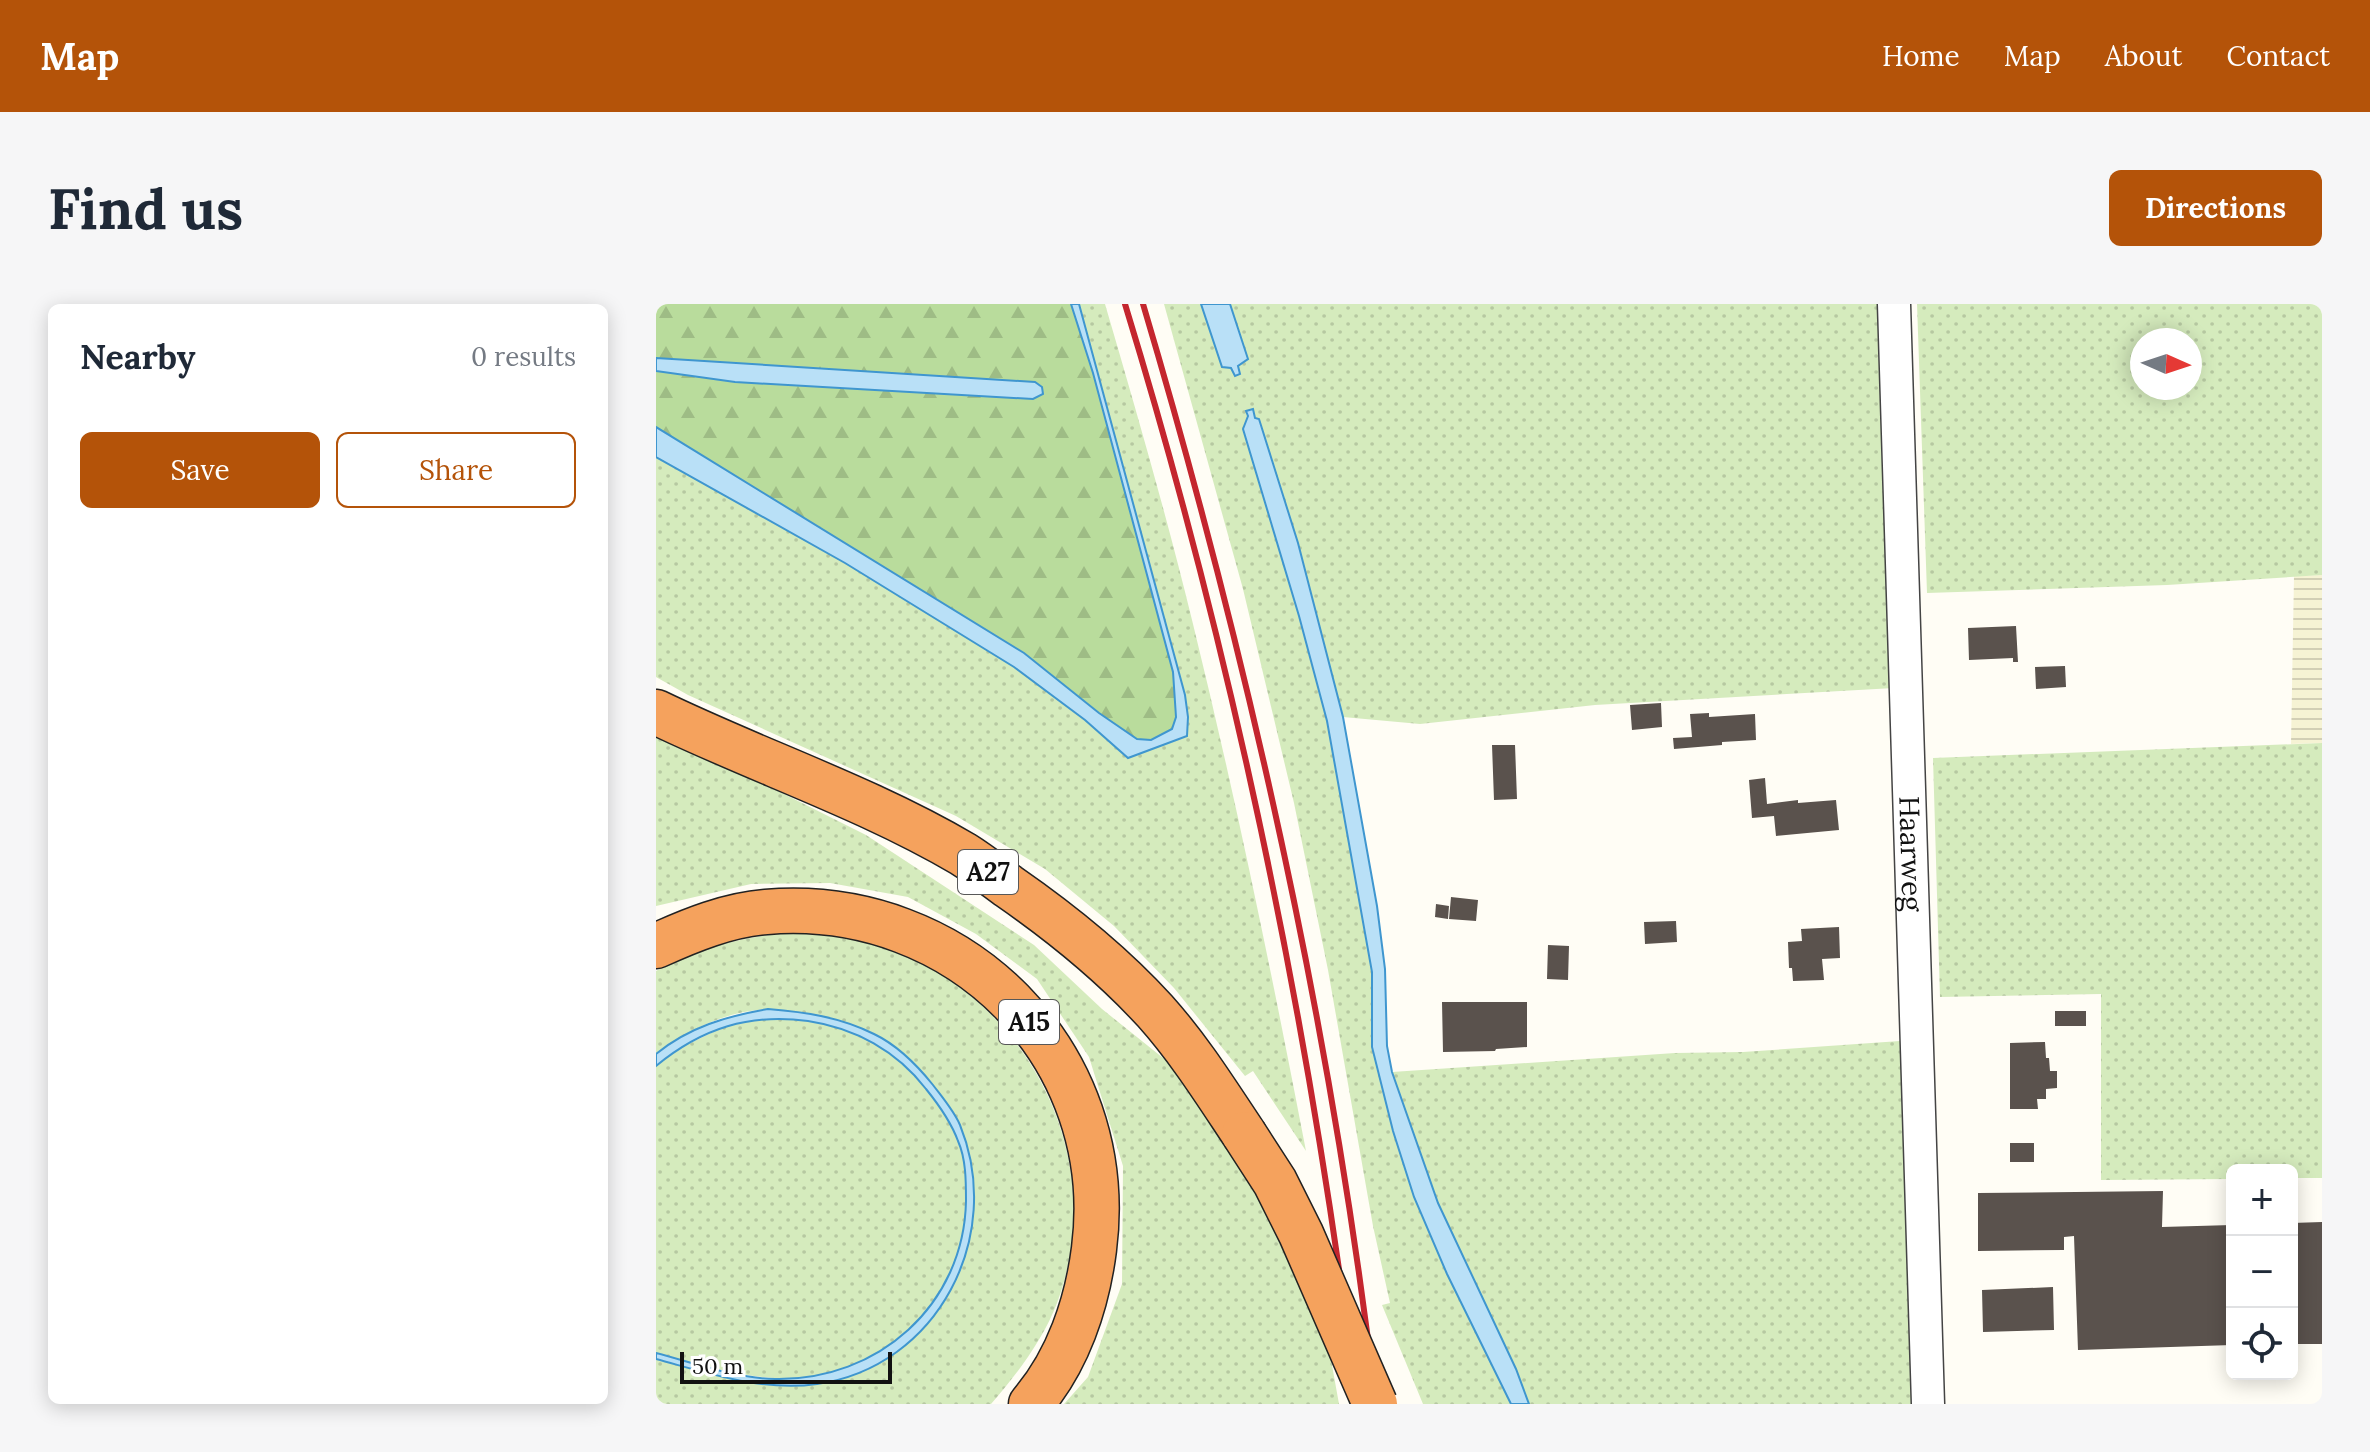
<!DOCTYPE html>
<meta charset="utf-8">
<style>
body{margin:0;font-family:Lora,serif;background:#f6f6f7;color:#1f2937}
.controls{position:absolute;right:24px;bottom:24px;display:grid;overflow:hidden;border-radius:12px;box-shadow:0 4px 20px #0003}
.controls button{width:72px;height:72px;display:grid;place-items:center;padding:0;border:0;border-bottom:2px solid #e0e1e3;background:#fff;color:#1f2937;font:40px sans-serif}
.compass{position:absolute;left:1474px;top:24px;width:72px;height:72px;border-radius:50%;background:#fff;box-shadow:0 4px 20px #0003;rotate:93deg}
.scale{position:absolute;left:24px;bottom:20px;width:212px;box-sizing:border-box;padding-left:8px;border:4px solid #111;border-top:0;font-size:22px;line-height:28px;white-space:nowrap;color:#111;-webkit-text-stroke:6px #fff;paint-order:stroke}
.list{margin:0;padding:0;list-style:none}
h2{display:flex;justify-content:space-between;align-items:center;height:104px;margin:0;padding:0 32px;font-size:34px}
h2 small{font-size:26px;font-weight:400;color:#747a83}
.actions{display:flex;gap:16px;padding:24px 32px}
.actions a{flex:1;padding:18px 0;border:2px solid #b45309;border-radius:12px;text-align:center;font-size:28px;color:#b45309}
.actions .main{background:#b45309;color:#fff}
.icon{flex:none;width:44px;height:44px;fill:none;stroke:currentColor;stroke-width:2;stroke-linecap:round;stroke-linejoin:round}
.map{position:relative;flex:none;width:1666px;height:1100px;overflow:hidden;border-radius:12px}
header{display:flex;align-items:center;gap:48px;box-sizing:border-box;height:112px;padding:0 40px;background:#b45309;color:#fff}
header strong{font-size:38px}
nav{display:flex;gap:44px;margin-inline-start:auto;font-size:28px}
.intro{display:flex;align-items:center;justify-content:space-between;box-sizing:border-box;height:192px;padding:0 48px}
h1{margin:0;font-size:56px}
.button{padding:20px 36px;border-radius:12px;background:#b45309;color:#fff;font-size:28px;font-weight:700}
main{display:flex;gap:48px;padding:0 48px}
aside{flex:1;background:#fff;border-radius:12px;box-shadow:0 4px 20px #0003}
.map>svg:first-child{display:block}
</style>
<header>
<strong>Map</strong>
<nav><a>Home</a><a>Map</a><a>About</a><a>Contact</a></nav>
</header>
<div class="intro"><h1>Find us</h1><a class="button">Directions</a></div>
<main>
<aside>
<h2>Nearby<small>0 results</small></h2>
<ul class="list">
</ul>
<div class="actions"><a class="main">Save</a><a>Share</a></div>
</aside>
<div class="map">
<svg width="1666" height="1100" viewBox="0 0 1666 1100">
<defs>
<pattern id="farmland-rules" width="6" height="5" patternUnits="userSpaceOnUse" patternTransform="scale(2)"><rect width="6" height="5" fill="#f6f3d4"/><path d="M0 2.5h6" fill="none" stroke="#d2cfb5"/></pattern>
<pattern id="grass-dots" width="8" height="8" patternUnits="userSpaceOnUse" patternTransform="scale(2)"><rect width="8" height="8" fill="#d5ebbd"/><path d="M2 2h.1M6 6h.1" fill="none" stroke="#b6c8a1" stroke-width="1.8" stroke-linecap="round"/></pattern>
<pattern id="forest-firs" width="22" height="20" patternUnits="userSpaceOnUse" patternTransform="scale(2)"><rect width="22" height="20" fill="#b9dc9c"/><path d="M5 1l3.5 6h-7zM16 11l3.5 6h-7z" fill="#9ebc85"/></pattern>
</defs>
<rect width="100%" height="100%" fill="#fffdf5"/>
<path fill="url(#farmland-rules)" d="M1666 271V439L1635 440 1638 272Z"/>
<path fill="url(#grass-dots)" fill-rule="evenodd" d="M423 0H449C480 106 511 213 537 320 580 495 616 670 650 847L597 767 589 772 518 684 458 622 389 565 300 512 32 391 0 373V153L189 259 358 363 429 416 472 454 530 433 532 413 529 391Z
M508 0H545L553 24 582 62 592 54 574 0H1221L1228 109 1238 384 939 401 764 420 687 413 642 239 603 115 592 112 671 417 716 668V743L737 827 758 893 791 970 855 1100H767L726 1001 734 999 717 922 672 666 638 499 587 285Z
M1261 0H1666V271L1511 281 1271 289ZM1486 36H1534V84H1486Z
M0 426 210 531 378 641 446 705 557 794 670 1028 683 1100H408L432 1073 466 980 467 862 433 753 381 675 320 630 252 593 174 579 95 580 0 602Z
M1666 439V874H1636V866H1576V875L1445 876V690L1284 693 1277 454Z
M130 629C166 631 203 632 237 646 375 700 454 856 401 999 387 1036 361 1070 335 1100H0V1055C53 1069 112 1090 167 1079 237 1066 292 1016 310 947 313 934 312 918 313 904 313 890 318 870 314 856 311 845 303 834 298 823 292 811 287 796 279 785 247 739 196 714 141 708 131 707 120 705 111 705 71 707 31 726 0 750V667C41 644 83 634 130 629Z
M120 714C152 717 186 720 214 737 251 757 292 800 304 841 336 948 261 1062 150 1073 98 1079 49 1061 0 1049V762L26 743 76 719Z
M1244 737 1252 848 1261 1100H873L860 1065 782 899 736 768 1019 749 1087 748Z"/>
<path fill="url(#forest-firs)" d="M0 0H415L437 69 517 368 520 413 516 425 495 436 481 435 443 409 368 349 0 123V67L79 78 377 95 387 90 378 78 0 54Z"/>
<path fill="#b9e0f7" stroke="#3f96cf" stroke-width="2" d="M415 0H423L529 391 532 413 531 432 472 454 429 416 358 363 189 259 0 153V123L368 349 443 409 481 435 495 436 516 425 520 413 517 368 437 69Z
M545 0H574L592 55 582 62 584 70 579 72 575 64 566 63Z
M0 54 379 78 386 83 387 90 377 95 79 78 0 67Z
M597 105 599 114 603 115 642 239 687 413 721 602 729 665 731 742 736 768 782 899 860 1065 873 1100H855L791 970 758 893 737 827 716 743V668L671 417 643 312 587 125 592 112 590 107Z
M112 705C149 708 184 713 218 730 241 741 261 761 277 781 286 793 298 807 304 821 349 932 282 1063 161 1080 107 1088 52 1069 0 1055V1049C38 1059 79 1074 119 1075 222 1077 308 1001 310 897 310 877 310 855 302 837 295 818 283 801 270 785 241 747 199 724 152 717 94 709 46 724 0 762V750C33 723 71 712 112 705Z"/>
<path fill="#5a524d" d="M1360 322 1362 358H1357V354L1313 356 1312 324Z
M1409 362 1410 383 1380 385 1379 363Z
M1005 399 1006 423 976 426 974 401Z
M1053 409V413L1099 410 1100 436 1066 438V441L1018 445 1017 434 1036 433 1034 410Z
M836 441H859L861 495 838 496Z
M1109 474 1111 500 1142 496V499L1180 496 1183 526 1120 532 1118 512 1096 514 1093 476Z
M795 593 822 596 820 617 793 615Z
M780 600 793 602 792 615 779 613Z
M1020 617 1021 638 989 640 988 618Z
M1183 623 1184 654 1166 655 1168 676 1137 677 1136 664H1133L1132 638 1146 637 1145 625Z
M892 641 913 642 912 676 891 675Z
M786 698H871V743L840 745 839 747 787 748Z
M1399 707H1430V722H1399Z
M1389 738 1390 754H1393L1394 767H1401V784L1390 785V795H1381L1382 805H1354V739Z
M1354 839H1378V858H1354Z
M1507 887 1506 923 1576 921V1041L1422 1046 1418 932 1408 933V946L1322 947V889Z
M1666 918V1040H1636V919Z
M1397 983 1398 1026 1327 1028 1326 986Z"/>
<g fill="none" stroke-linecap="round" stroke-linejoin="round">
<defs>
<g id="minor">
<path id="s1" d="M1238 0 1272 1100"/>
</g>
<path id="highway" d="M0 408C101 457 210 493 307 550 323 560 337 571 352 582 404 618 456 660 499 707 533 745 560 788 588 830
M0 642C35 626 72 611 110 608 303 592 463 751 438 945 431 1000 412 1057 375 1100"/>
</defs>
<use href="#minor" stroke="#444" stroke-width="35"/>
<use href="#highway" stroke="#222" stroke-width="47"/>
<use href="#minor" stroke="#fff" stroke-width="32"/>
<use href="#highway" stroke="#f5a25d" stroke-width="44"/>
<path stroke="#c4262e" stroke-width="6" d="M469 0C579 359 655 728 701 1100
M487 0C594 360 676 727 720 1100"/>
<defs>
<path id="highway-bridge" d="M588 830 619 878 645 930 719 1100"/>
</defs>
<use href="#highway-bridge" stroke="#222" stroke-width="47" stroke-linecap="butt"/>
<use href="#highway-bridge" stroke="#f5a25d" stroke-width="44"/>
</g>
<g text-anchor="middle" stroke-width="8" stroke-linejoin="round" paint-order="stroke">
<g fill="#fff" stroke="#585858" stroke-width="2">
<rect x="302" y="546" width="60" height="44" rx="6"/>
<rect x="343" y="696" width="60" height="44" rx="6"/>
</g>
<g font-size="26" font-weight="bold" fill="#111">
<text x="332" y="577">A27</text>
<text x="373" y="727">A15</text>
</g>
<g font-size="28" fill="#111" stroke="#fff">
<text dy="10" stroke="none"><textPath href="#s1" startOffset="550">Haarweg</textPath></text>
</g>
</g>
</svg>
<div class="controls">
<button>+</button>
<button>−</button>
<button><svg class="icon" aria-label="locate" viewBox="0 0 24 24"><circle cx="12" cy="12" r="6"/><path d="M12 2v4M12 18v4M2 12h4M18 12h4"/></svg></button>
</div>
<svg class="compass" viewBox="-18 -18 36 36"><path d="M0-13l5 13h-10z" fill="#e53935"/><path d="M0 13l5-13h-10z" fill="#747a83"/></svg>
<div class="scale">50 m</div>
</div>
</main>
